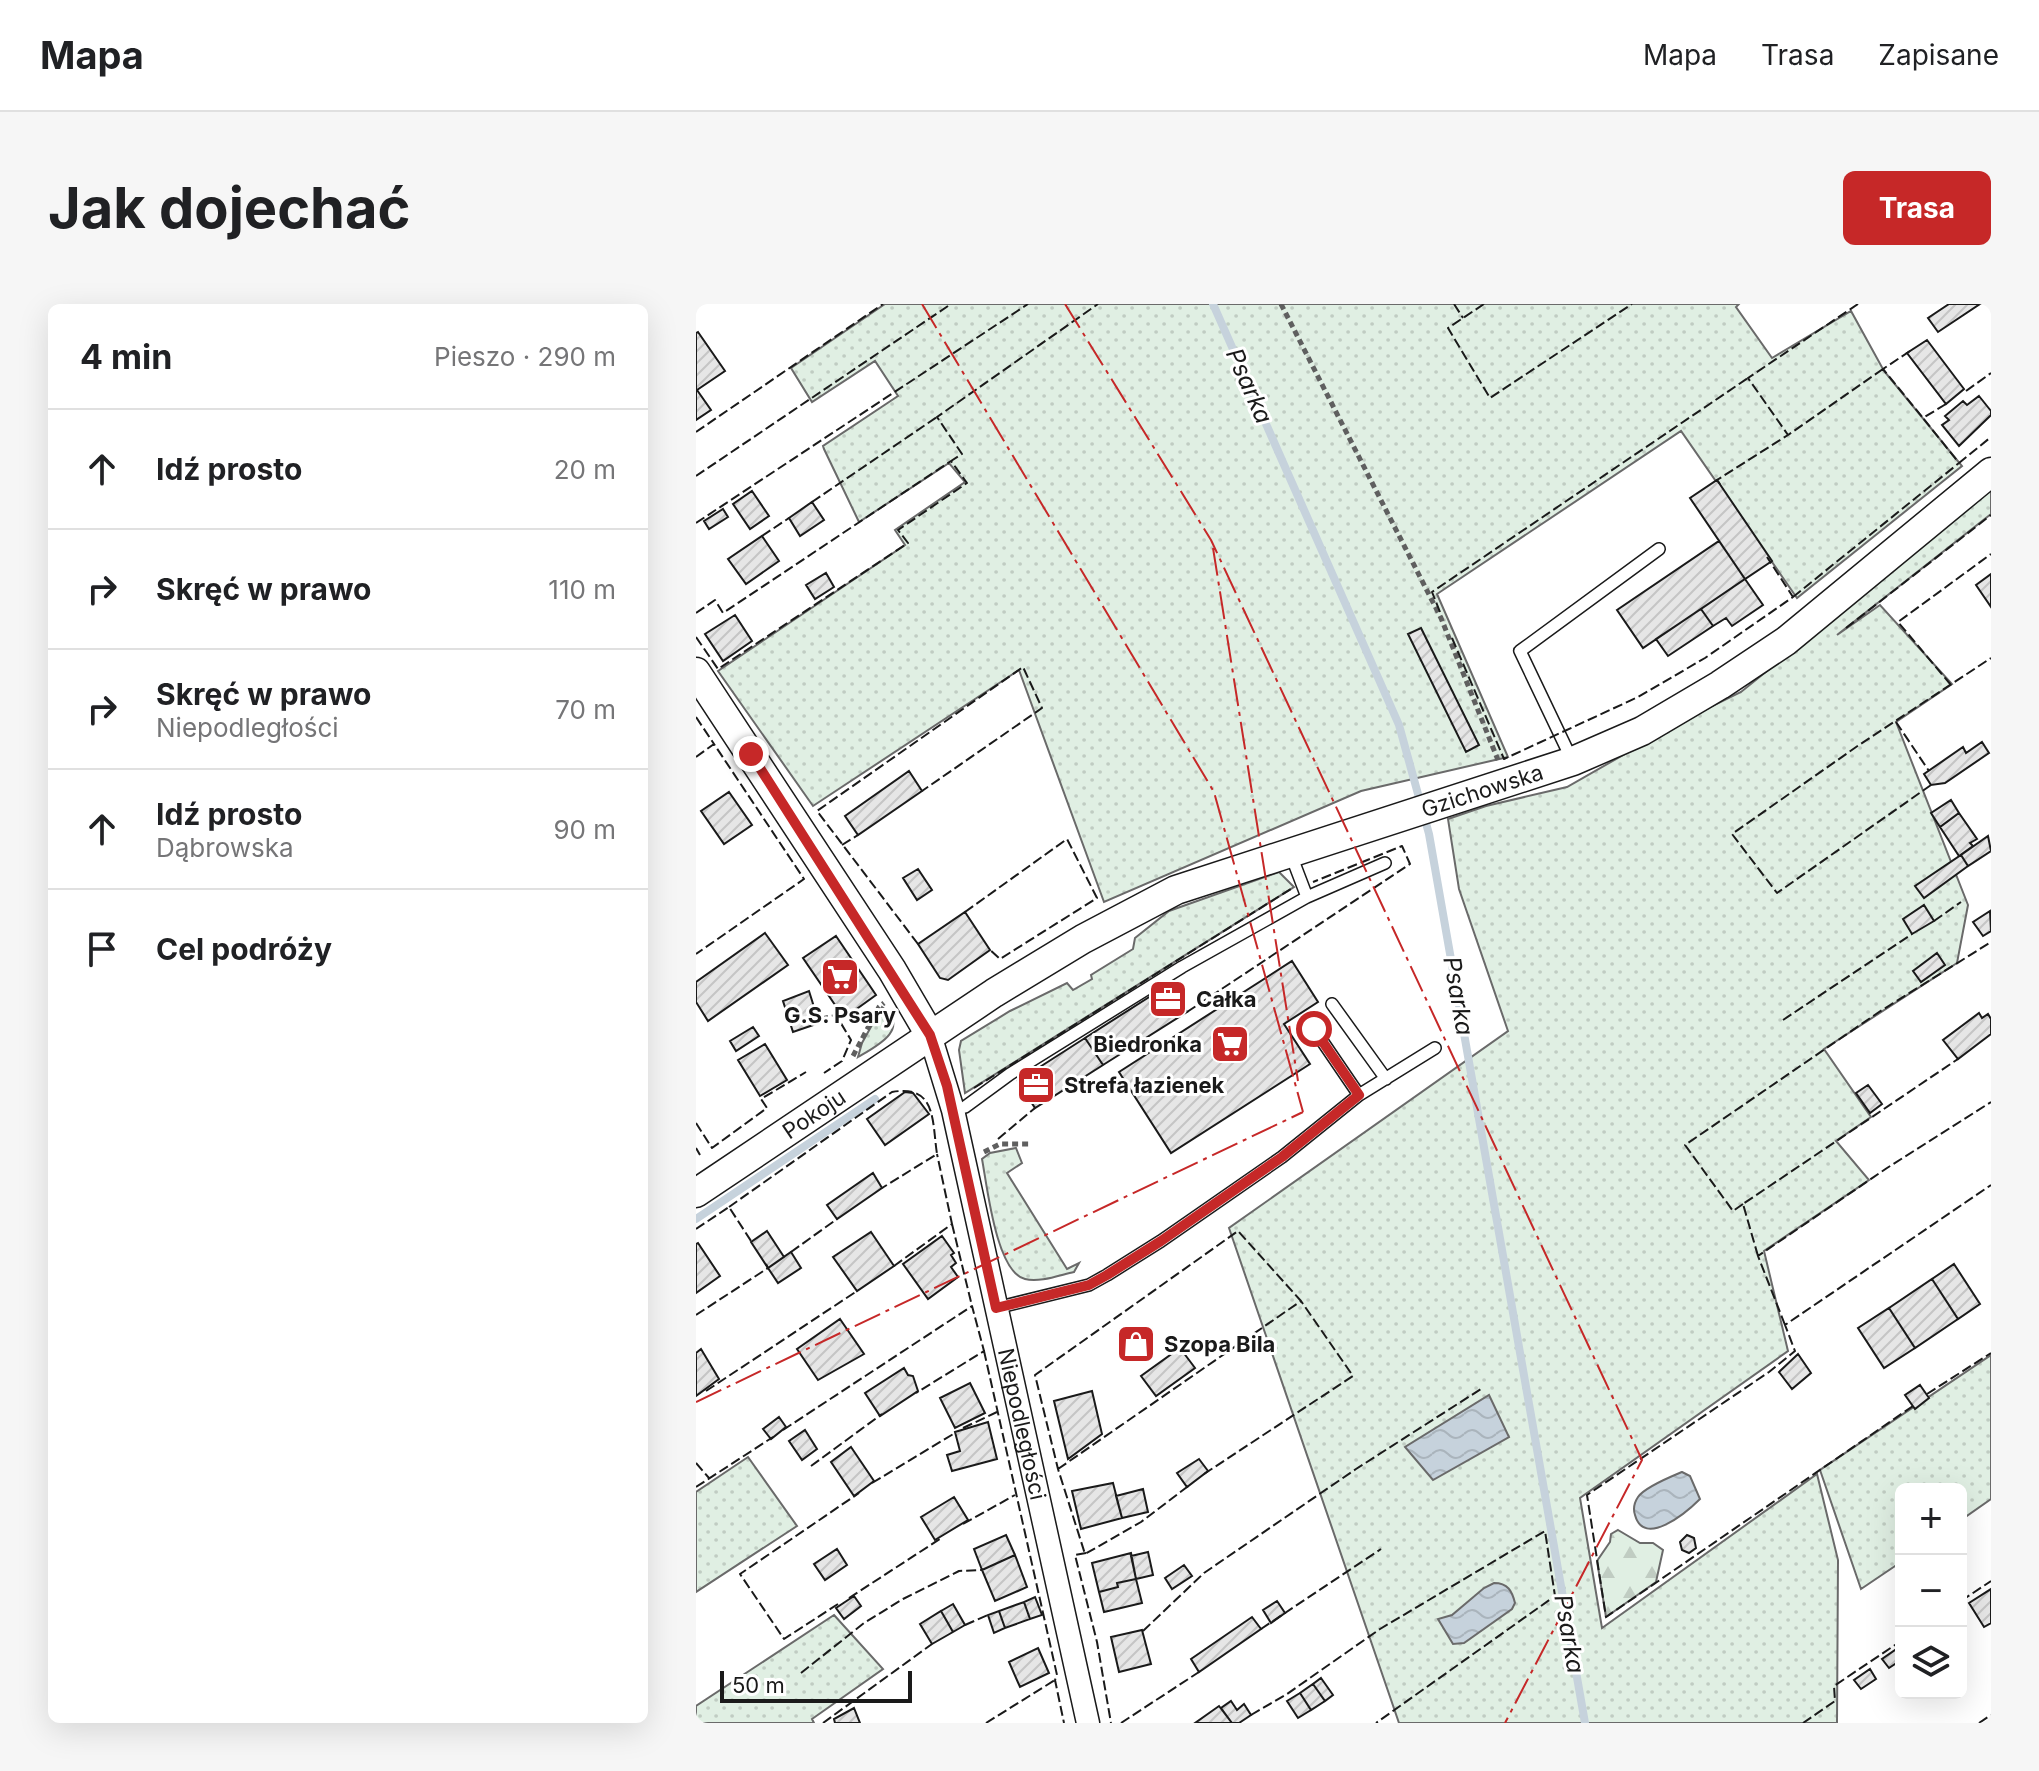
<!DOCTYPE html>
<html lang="pl">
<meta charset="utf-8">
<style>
body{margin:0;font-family:Inter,sans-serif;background:#f6f6f6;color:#202124}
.controls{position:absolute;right:24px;bottom:24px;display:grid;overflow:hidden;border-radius:12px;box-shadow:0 8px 32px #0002}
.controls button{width:72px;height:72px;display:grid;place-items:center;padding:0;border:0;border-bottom:2px solid #e0e0e0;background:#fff;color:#202124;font:40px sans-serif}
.scale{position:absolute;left:24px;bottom:20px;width:192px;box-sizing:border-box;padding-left:8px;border:4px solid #1a1a1a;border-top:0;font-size:22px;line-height:28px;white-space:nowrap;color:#1a1a1a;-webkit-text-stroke:6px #fff;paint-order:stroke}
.stop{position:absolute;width:24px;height:24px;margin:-18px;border:6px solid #c62828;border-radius:50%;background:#fff}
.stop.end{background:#c62828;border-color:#fff;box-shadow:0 2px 8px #0008}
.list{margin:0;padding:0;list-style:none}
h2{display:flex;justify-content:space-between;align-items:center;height:104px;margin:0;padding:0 32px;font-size:34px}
h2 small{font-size:26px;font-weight:400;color:#757577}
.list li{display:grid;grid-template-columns:52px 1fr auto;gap:24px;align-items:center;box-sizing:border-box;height:120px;padding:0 32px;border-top:2px solid #e0e0e0}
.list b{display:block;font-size:30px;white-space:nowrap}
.list p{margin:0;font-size:26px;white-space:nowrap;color:#757577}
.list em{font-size:26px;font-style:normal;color:#757577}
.icon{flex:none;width:44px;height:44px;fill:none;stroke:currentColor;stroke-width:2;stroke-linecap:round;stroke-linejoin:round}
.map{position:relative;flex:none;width:1295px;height:1419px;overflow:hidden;border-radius:12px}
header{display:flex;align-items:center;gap:48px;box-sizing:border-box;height:112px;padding:0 40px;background:#fff;border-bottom:2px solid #e0e0e0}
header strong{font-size:38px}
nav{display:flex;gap:44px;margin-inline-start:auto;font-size:28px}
.intro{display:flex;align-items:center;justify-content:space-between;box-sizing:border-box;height:192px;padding:0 48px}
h1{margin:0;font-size:56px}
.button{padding:20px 36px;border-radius:12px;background:#c62828;color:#fff;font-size:28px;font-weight:700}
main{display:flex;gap:48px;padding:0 48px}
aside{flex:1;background:#fff;border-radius:12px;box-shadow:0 8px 32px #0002}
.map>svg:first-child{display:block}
</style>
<header>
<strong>Mapa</strong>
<nav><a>Mapa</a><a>Trasa</a><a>Zapisane</a></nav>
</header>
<div class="intro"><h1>Jak dojechać</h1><a class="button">Trasa</a></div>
<main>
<aside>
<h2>4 min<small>Pieszo · 290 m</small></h2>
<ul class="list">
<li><svg class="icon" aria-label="ahead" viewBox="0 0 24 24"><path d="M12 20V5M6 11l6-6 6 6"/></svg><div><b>Idź prosto</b></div><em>20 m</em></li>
<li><svg class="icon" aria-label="right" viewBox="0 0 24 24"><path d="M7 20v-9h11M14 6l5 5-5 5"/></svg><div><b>Skręć w prawo</b></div><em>110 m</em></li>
<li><svg class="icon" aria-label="right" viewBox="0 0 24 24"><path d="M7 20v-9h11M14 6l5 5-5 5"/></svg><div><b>Skręć w prawo</b><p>Niepodległości</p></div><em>70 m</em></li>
<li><svg class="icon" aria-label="ahead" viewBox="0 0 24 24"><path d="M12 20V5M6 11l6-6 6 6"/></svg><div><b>Idź prosto</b><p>Dąbrowska</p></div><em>90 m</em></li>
<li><svg class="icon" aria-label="arrive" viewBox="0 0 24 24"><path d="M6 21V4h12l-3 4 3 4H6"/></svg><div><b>Cel podróży</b></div></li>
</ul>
</aside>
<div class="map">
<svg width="1295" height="1419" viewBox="0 0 1295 1419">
<defs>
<pattern id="grass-dots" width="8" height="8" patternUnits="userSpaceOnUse" patternTransform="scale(2)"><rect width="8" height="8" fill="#e0efe3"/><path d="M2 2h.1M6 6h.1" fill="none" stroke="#c0ccc2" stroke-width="1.8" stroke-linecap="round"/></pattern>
<pattern id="forest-firs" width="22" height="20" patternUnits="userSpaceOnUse" patternTransform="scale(2)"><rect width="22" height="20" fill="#e0efe3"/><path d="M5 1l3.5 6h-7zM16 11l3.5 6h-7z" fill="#c0ccc2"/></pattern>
<pattern id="water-waves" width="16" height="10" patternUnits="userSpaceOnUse" patternTransform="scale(2)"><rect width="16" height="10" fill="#c6d2dc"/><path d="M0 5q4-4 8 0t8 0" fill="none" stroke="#aab4bc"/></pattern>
<pattern id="building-hatch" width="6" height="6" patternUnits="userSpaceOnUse" patternTransform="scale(2)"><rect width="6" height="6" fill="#e6e6e6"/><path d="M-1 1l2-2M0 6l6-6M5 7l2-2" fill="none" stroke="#c5c5c5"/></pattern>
</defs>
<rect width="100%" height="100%" fill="#fff"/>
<path fill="url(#grass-dots)" stroke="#6a6a6a" stroke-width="2" d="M189 0H1043L1040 3 1076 54 1155 7 1188 67 1266 162 1101 294 985 127 741 290 812 453 665 487 408 598 323 366 117 502 22 367 209 241 199 226 269 178 253 159 163 218 128 145 127 142 202 92 179 57 116 98 95 64Z
M1295 186V210L1141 331 1184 301 1256 380 1200 418 1272 601 1261 659 1128 745 1175 813 1140 837 1173 876 1068 947 1092 1047 884 1194 906 1324 1121 1170 1142 1256 1141 1419H703L533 924 812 727 763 585 752 515 790 502 871 483 992 414 1045 388Z
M583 568 598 583 269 789 263 746 265 737 314 707 371 679 377 686 396 675 395 671 437 645 439 634 473 607Z
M186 703C216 725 179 743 162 753L166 739Z
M320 844 326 859 311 869 371 965 383 959 378 968C364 971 343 979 329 975 300 968 291 881 286 855L294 849Z
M1295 1051V1195L1265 1216V1185H1205V1258L1165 1285 1124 1166Z
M52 1153 101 1222 0 1288V1188Z
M138 1311 187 1365 116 1415 118 1419H0V1402Z"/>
<path fill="url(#forest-firs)" stroke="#6a6a6a" stroke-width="2" d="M922 1226 944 1239H957L967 1246 960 1278 910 1313 901 1257 914 1238 915 1230Z"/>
<path fill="url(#water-waves)" stroke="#6a6a6a" stroke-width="2" d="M793 1091 813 1133 737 1176 709 1143Z
M986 1168 994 1172 1004 1195C990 1209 948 1244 939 1211 937 1205 938 1199 942 1193 949 1183 974 1173 986 1168Z
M798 1279C812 1279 816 1287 819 1299L816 1305 768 1339 757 1340 742 1315 756 1311 788 1284Z"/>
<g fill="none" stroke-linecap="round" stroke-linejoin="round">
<path stroke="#c6d2dc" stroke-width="8" d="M517 0 703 421 733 530 889 1419
M0 915 179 795"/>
</g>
<path fill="url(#building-hatch)" stroke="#1a1a1a" stroke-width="2" d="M1253 0H1284L1242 28 1232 14Z
M2 28 29 67 1 86 15 106 0 116V29Z
M1231 36 1268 85 1250 100 1211 49Z
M1283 92 1295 107V111L1263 142 1246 121 1253 116 1249 112 1267 97 1271 101Z
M1021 176 1076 257 1049 275 994 194Z
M56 187 73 212 54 225 37 200Z
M116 198 128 216 104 232 93 214Z
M27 205 32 213 13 225 8 217Z
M66 232 83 257 50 280 32 255Z
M1023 237 1049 275 947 344 921 306Z
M130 269 138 283 119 295 110 281Z
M1295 270V303L1280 281Z
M1049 275 1067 301 1036 322 1030 314 1017 322 1005 305Z
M1005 305 1017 322 972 352 960 335Z
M39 311 56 337 27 357 9 330Z
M725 324 783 441 770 448 712 330Z
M1286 438 1293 449 1249 479 1235 481 1228 470 1267 443 1270 449Z
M213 467 226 487 162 531 149 512Z
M33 488 56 521 28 540 5 507Z
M1255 496 1263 509 1244 523 1235 509Z
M1263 509 1281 535 1274 539 1277 542 1263 552 1244 523Z
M1292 532 1295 547 1272 562 1265 551Z
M1265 551 1272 562 1228 594 1219 582Z
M222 565 236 586 221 596 207 574Z
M1228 601 1238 617 1216 630 1207 615Z
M1294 607 1295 627 1287 632 1277 618Z
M269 608 294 646 252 676 244 674 222 640Z
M69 629 92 661 12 717 0 698V678Z
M140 632 180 691 148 714 107 654Z
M1241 649 1249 661 1225 678 1217 667Z
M596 657 622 698 588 720 614 760 475 849 423 768Z
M472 681 491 708 407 761 389 734Z
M113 687 123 719 97 728 87 697Z
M1283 709 1286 714 1292 710 1295 715V730L1262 755 1247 736Z
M57 723 63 732 40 747 34 737Z
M389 734 407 761 339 804 322 777Z
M69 740 91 776 64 792 42 756Z
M1172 781 1186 800 1174 809 1160 789Z
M209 788 217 789 233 810 189 841 171 815Z
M177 869 186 884 141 915 131 901Z
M71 927 88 953 72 964 55 938Z
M175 928 198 962 161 987 137 953Z
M246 932 258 949 255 951 260 959 255 963 262 973 232 995 207 960Z
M2 939 24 972 0 989V940Z
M95 948 105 964 82 979 72 964Z
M1258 960 1284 1000 1262 1015 1236 975Z
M1236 975 1262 1015 1219 1044 1193 1004Z
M1193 1004 1219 1044 1188 1064 1162 1024Z
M144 1015 168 1050 122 1076 101 1045Z
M484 1044 499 1064 460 1092 445 1072Z
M5 1045 23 1075 0 1092V1049Z
M1102 1050 1115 1069 1096 1085 1083 1068Z
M208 1064 212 1071 217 1072 222 1087 184 1112 169 1089Z
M274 1079 289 1109 259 1124 244 1094Z
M1224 1081 1233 1094 1219 1105 1209 1091Z
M396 1087 406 1130 372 1155 358 1097Z
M83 1113 90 1123 75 1135 67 1125Z
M292 1118 301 1155 256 1167 251 1151 264 1147 259 1128Z
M109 1126 121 1145 106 1156 93 1137Z
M155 1143 178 1177 158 1192 135 1158Z
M503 1155 512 1167 491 1183 481 1169Z
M417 1179 426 1214 385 1225 376 1187Z
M447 1185 452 1208 426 1214 420 1192Z
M258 1193 272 1216 239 1236 225 1213Z
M310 1231 319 1251 286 1266 278 1245Z
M991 1231 998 1234 1000 1244 993 1249 986 1246 984 1238Z
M141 1245 151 1261 129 1276 118 1260Z
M452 1248 457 1271 440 1275 435 1252Z
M435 1249 440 1275 421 1279 422 1283 403 1288 396 1259Z
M319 1251 331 1283 299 1297 286 1266Z
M488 1261 496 1272 476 1285 469 1274Z
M440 1275 446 1299 408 1308 403 1288 422 1283 421 1279Z
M1295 1285V1319L1288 1323 1273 1299Z
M158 1292 165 1302 148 1315 140 1304Z
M339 1293 346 1311 334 1315 328 1298Z
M581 1297 589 1309 575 1319 567 1306Z
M328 1298 334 1315 309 1324 303 1307Z
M257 1300 269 1321 257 1328 245 1307Z
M245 1307 257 1328 236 1340 224 1320Z
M303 1307 309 1324 298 1329 292 1311Z
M556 1313 565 1325 503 1368 495 1355Z
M446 1326 455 1360 423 1368 415 1333Z
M342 1344 353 1369 324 1383 313 1358Z
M1202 1344 1205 1356 1193 1364 1186 1355Z
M1174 1365 1180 1375 1165 1385 1158 1376Z
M625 1374 637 1391 629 1397 617 1380Z
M617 1380 629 1397 615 1406 604 1389Z
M604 1389 615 1406 602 1414 591 1397Z
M535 1397 541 1406 548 1400 555 1411 543 1419H536L525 1404Z
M523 1402 536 1419H499Z
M158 1404 164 1419H139L138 1415Z"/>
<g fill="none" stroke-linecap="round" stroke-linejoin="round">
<defs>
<path id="service" d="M876 456 824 347 963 245
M611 593 689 559
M636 700 690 775
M663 791 739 744
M257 806 269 803 314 770 486 663 611 593 595 551
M300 1004 393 981 411 971 465 937 586 853 663 791 618 725"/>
<g id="minor">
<path id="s1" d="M234 731 257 806 392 1419"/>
</g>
<g id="tertiary">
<path d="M0 368 196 666 234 731"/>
<path id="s2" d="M0 889 298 689 387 635 480 586 877 457 946 427 1024 381 1090 337 1295 168"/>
</g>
</defs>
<use href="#service" stroke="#1a1a1a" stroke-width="14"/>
<use href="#minor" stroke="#1a1a1a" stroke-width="25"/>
<use href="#tertiary" stroke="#1a1a1a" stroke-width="31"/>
<path stroke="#5f5f5f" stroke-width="5" stroke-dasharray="6 4" stroke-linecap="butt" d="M585 0 745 314 802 456
M157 752 183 703 188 699
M288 848 304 840H335"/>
<use href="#service" stroke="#fff" stroke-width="11"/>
<use href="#minor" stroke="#fff" stroke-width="22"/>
<use href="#tertiary" stroke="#fff" stroke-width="28"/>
<path stroke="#1a1a1a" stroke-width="2" stroke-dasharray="10 4" stroke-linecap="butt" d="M758 0 767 14
M788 0 752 24 794 94 936 0
M1162 0 1052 74 1092 131 1187 65
M1214 47 1187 65 1227 114
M1270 87 1295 69
M1250 100 1227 114 1263 159 1295 133
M0 128 187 0
M0 172 255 0
M1024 180 1021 176 1092 131
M116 198 241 113
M0 219 332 0
M66 232 93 214
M1097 293 1263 159
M744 308 736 288 1052 74
M0 309 19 296 27 309 255 157
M1150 324 1295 211
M0 333 22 365 212 239 202 226 271 179 255 157 266 150 241 113 402 0
M756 334 808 455 942 393 1009 354 1097 293 1071 253
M1255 381 1202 318 1295 250
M0 413 18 440
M1200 418 1233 467
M0 453 18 440 108 575 0 650
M1235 481 1081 589 1036 530 1163 441 1295 354
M146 541 162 531
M269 608 371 535 401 594 304 655 293 645
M1238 617 1265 598
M222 640 121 507 327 363 346 404 226 487
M491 708 714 560 706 542 617 578
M122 714 140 711 155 736 146 757 128 769
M1087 716 1216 630
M278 784 598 583
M0 819 16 844 71 804 65 795 110 768
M302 835 339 804
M0 844 4 851
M1047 900 1037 907 989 841 1183 708 1295 638
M33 903 196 788C241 780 236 818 241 850L186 884
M256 920 276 1002
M0 925 33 903 57 940
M95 948 141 915
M1062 952 1047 900 1262 755
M198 962 256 920 241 850
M0 1011 72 964 70 960
M1089 1021 1062 952 1191 864 1295 798
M288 1047 361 1371 359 1376 368 1419
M10 1087 161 987
M1231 1090 1295 1049
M1217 1102 910 1313 891 1191 1073 1068 1099 1047 1089 1021 1295 881
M267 1124 301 1108
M87 1126 276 1002 288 1047 220 1089
M0 1159 13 1174
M115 1162 186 1110
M362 1165 605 997 542 927 339 1071 362 1165 389 1250 445 1218 495 1180
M508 1170 657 1072 605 997
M176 1179 259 1129
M0 1183 77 1133
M267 1220 319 1191
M390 1249 379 1251 401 1338 415 1419
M153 1294 247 1233
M1265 1297 1295 1277
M142 1300 88 1335 44 1270 163 1189
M269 1321 292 1311
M565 1325 685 1245
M447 1327 508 1269 660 1165 785 1085
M105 1369 168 1319 207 1295 263 1267 286 1266
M555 1411 591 1390 684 1325 849 1227 859 1292 680 1419
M127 1419 236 1340
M290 1419 359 1376
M425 1419 503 1368
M1107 1419 1139 1397 1138 1382 1205 1337
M1283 1419 1295 1411"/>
<path stroke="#c62828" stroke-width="2" stroke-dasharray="28 6 4 6" stroke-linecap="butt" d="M226 0 518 488 607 808
M369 0 515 236 946 1156 809 1419
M517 244 602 777
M0 1098 607 808"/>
</g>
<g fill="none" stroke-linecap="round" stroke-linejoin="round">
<path stroke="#c62828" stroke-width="10" d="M55 450 234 731 251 782 300 1004 393 981 411 971 465 937 586 853 663 791 618 725"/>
</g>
<defs>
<symbol id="supermarket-square" viewBox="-11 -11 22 22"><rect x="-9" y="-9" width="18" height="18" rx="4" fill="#c62828" stroke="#fff"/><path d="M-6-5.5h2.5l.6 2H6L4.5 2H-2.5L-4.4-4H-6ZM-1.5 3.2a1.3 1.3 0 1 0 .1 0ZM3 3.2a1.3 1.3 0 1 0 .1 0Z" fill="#fff"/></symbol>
<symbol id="office-square" viewBox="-11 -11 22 22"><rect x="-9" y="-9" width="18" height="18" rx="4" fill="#c62828" stroke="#fff"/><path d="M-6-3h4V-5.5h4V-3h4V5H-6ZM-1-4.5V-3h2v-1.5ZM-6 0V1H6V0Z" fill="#fff"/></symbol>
<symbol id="shop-square" viewBox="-11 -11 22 22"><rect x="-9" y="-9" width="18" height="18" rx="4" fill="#c62828" stroke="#fff"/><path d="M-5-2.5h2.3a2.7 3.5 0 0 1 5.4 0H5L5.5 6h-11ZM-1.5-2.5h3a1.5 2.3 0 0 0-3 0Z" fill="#fff"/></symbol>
</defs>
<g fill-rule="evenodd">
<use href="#supermarket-square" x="122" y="651" width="44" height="44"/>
<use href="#office-square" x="450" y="673" width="44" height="44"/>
<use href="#supermarket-square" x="512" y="718" width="44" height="44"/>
<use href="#office-square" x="318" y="759" width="44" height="44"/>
<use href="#shop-square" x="418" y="1018" width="44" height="44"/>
</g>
<g text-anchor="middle" stroke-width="6" stroke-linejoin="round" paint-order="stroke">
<g font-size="22" fill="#1a1a1a" stroke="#fff">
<text dy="8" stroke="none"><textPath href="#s2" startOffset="890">Gzichowska</textPath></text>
<text dy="8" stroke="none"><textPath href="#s2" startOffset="142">Pokoju</textPath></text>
<text dy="8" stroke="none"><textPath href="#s1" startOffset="400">Niepodległości</textPath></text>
</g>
<g font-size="22" font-weight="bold" fill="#1a1a1a" stroke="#fff" text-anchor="start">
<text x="500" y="703">Całka</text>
<text x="144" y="719" text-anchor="middle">G.S. Psary</text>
<text x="506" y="748" text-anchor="end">Biedronka</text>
<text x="368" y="789">Strefa łazienek</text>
<text x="468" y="1048">Szopa Bila</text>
</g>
<g font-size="24" font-style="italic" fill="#1a1a1a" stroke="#fff">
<text transform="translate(553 82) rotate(66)" y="8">Psarka</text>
<text transform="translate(762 692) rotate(80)" y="8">Psarka</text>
<text transform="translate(873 1330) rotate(80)" y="8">Psarka</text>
</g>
</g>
</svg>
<div class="controls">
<button>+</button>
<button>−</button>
<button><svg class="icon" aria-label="layers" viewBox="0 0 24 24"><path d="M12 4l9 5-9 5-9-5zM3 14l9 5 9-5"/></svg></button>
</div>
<div class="scale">50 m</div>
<div class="stop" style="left:618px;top:725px"></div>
<div class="stop end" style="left:55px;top:450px"></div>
</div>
</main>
